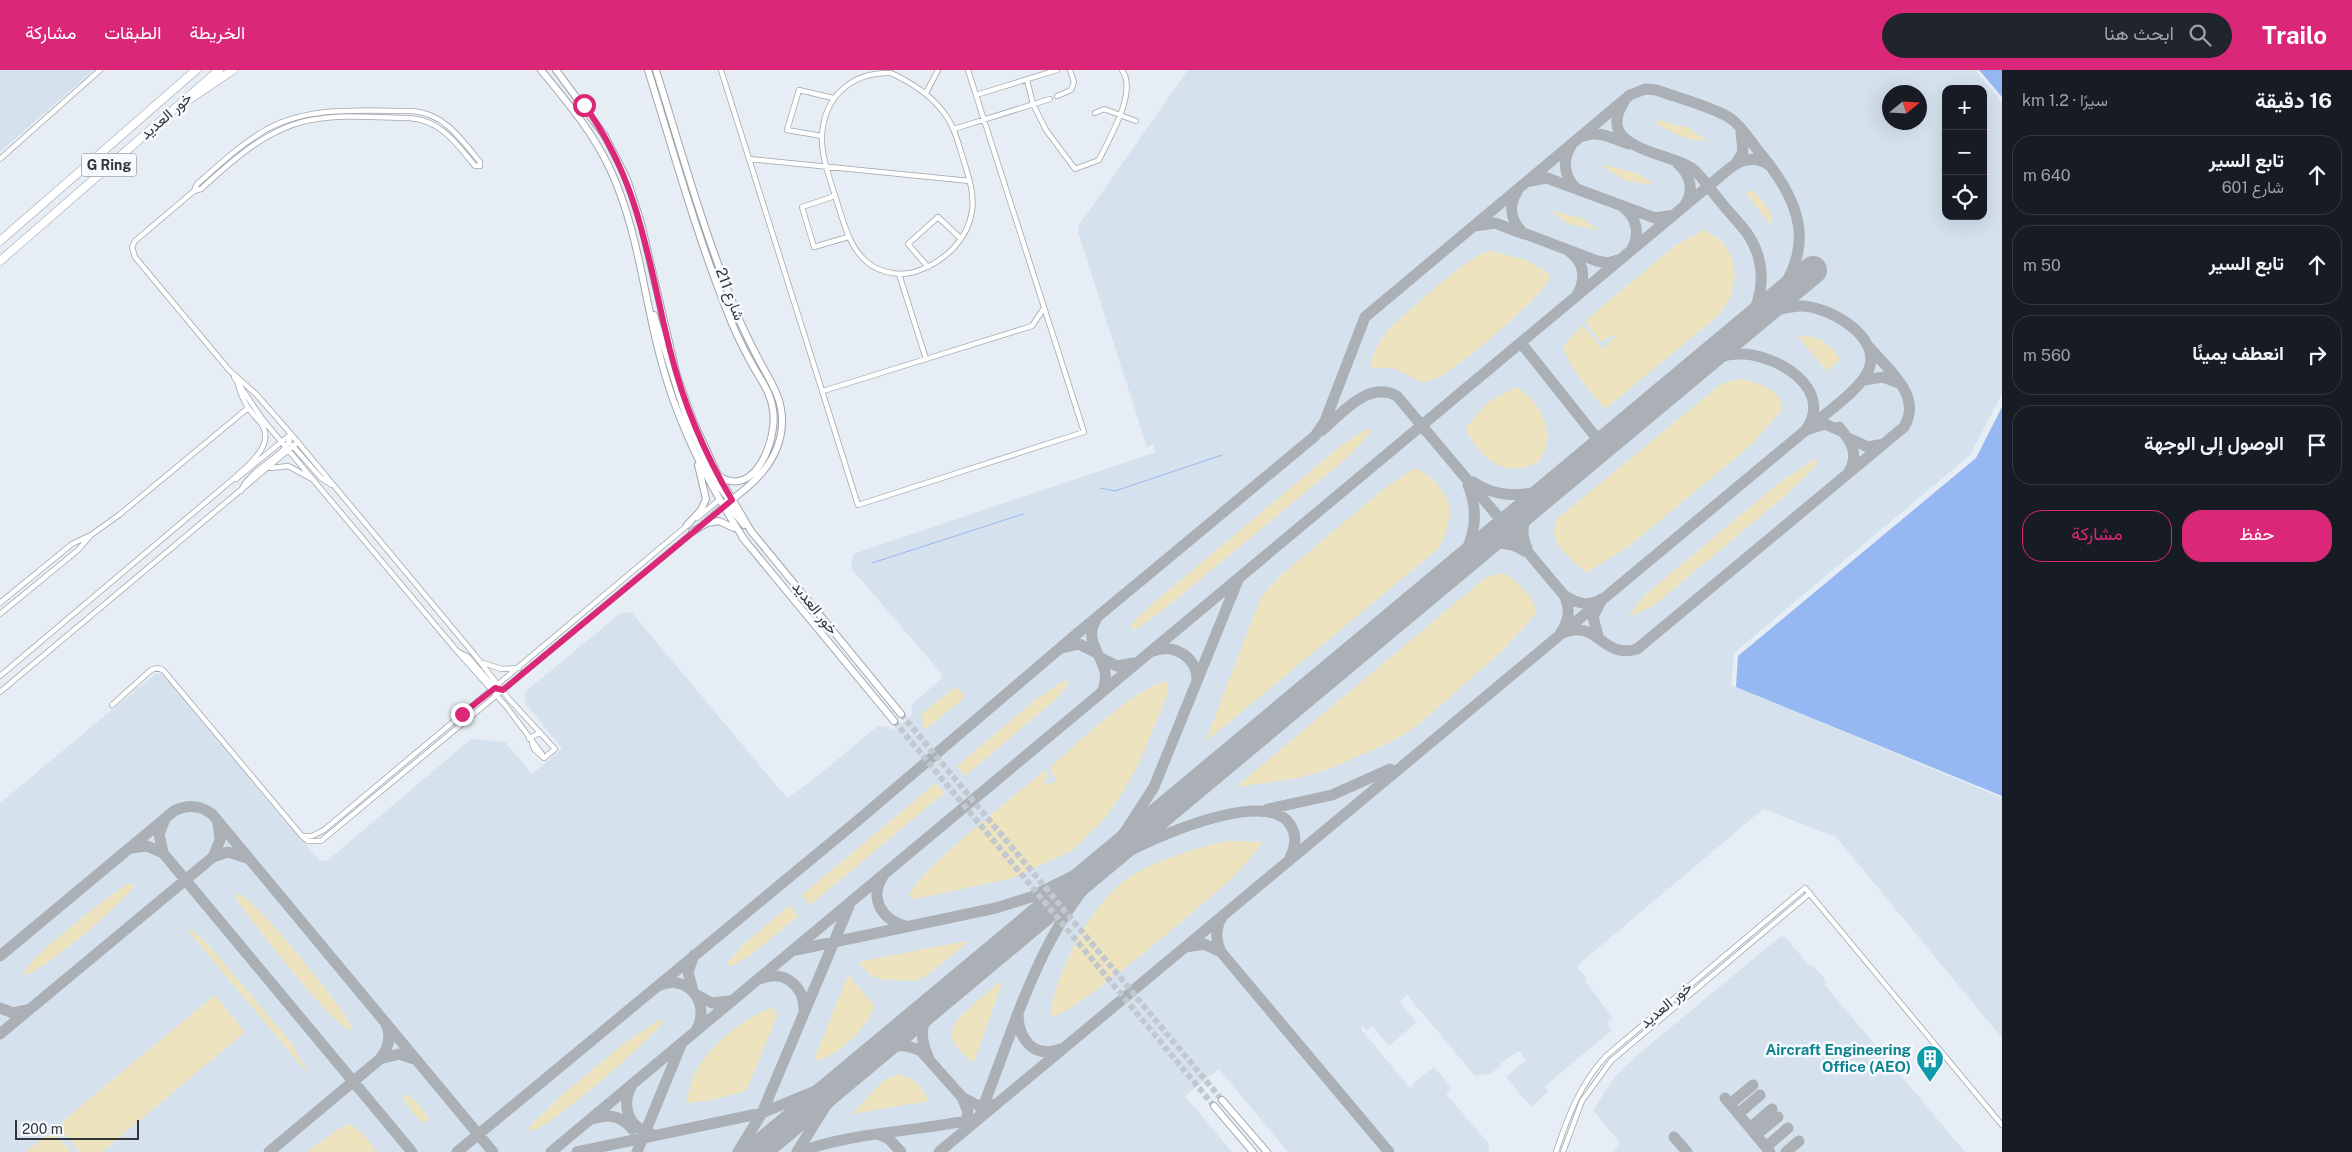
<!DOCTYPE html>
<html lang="ar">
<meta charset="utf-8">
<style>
body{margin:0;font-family:"Public Sans",Vazirmatn,sans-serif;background:#20242c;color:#f1f3f6;direction:rtl}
.controls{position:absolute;right:15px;top:15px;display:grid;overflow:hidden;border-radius:10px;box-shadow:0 5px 20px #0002}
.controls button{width:45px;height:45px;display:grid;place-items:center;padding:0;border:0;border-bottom:1px solid #363941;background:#171b24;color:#f1f3f6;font:25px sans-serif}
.compass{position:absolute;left:1882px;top:15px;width:45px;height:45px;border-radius:50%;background:#171b24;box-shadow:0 5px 20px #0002;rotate:72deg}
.scale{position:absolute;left:15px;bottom:12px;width:124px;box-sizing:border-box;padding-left:5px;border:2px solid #333639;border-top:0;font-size:14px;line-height:18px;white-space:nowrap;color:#333639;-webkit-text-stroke:4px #f6faff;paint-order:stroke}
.stop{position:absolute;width:15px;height:15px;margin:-11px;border:4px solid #db2777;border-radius:50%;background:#fff}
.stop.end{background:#db2777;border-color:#fff;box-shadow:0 1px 5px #0008}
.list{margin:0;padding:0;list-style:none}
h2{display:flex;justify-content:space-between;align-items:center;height:65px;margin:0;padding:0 20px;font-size:21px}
h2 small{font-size:16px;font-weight:400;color:#9ea1a6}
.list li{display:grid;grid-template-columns:32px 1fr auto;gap:15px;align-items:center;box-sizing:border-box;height:80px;margin:0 10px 10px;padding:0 10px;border:1px solid #363941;border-radius:20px}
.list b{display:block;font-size:19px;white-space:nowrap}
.list p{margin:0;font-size:16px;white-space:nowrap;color:#9ea1a6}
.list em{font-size:16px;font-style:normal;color:#9ea1a6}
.actions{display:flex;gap:10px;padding:15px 20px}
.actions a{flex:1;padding:11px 0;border:1px solid #db2777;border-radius:20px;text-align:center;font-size:18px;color:#db2777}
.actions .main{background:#db2777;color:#fff}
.icon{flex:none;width:28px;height:28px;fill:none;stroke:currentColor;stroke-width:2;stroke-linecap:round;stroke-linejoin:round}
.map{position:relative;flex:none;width:2002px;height:1082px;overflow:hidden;direction:ltr}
header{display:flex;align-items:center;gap:30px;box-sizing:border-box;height:70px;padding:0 25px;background:#db2777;color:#fff}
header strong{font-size:24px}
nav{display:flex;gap:28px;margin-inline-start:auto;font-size:18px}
.search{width:350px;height:45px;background:#20242c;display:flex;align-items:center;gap:12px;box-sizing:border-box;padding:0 18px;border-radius:28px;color:#9ea1a6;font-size:19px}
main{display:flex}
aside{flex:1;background:#171b24}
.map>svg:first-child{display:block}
</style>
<header>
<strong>Trailo</strong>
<div class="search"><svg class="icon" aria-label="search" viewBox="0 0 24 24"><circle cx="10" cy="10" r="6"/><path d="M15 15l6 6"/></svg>ابحث هنا</div>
<nav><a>الخريطة</a><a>الطبقات</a><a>مشاركة</a></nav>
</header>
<main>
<aside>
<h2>16 دقيقة<small>سيرًا · 1.2 km</small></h2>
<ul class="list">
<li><svg class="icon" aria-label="ahead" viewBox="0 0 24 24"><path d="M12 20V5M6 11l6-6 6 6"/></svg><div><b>تابع السير</b><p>شارع 601</p></div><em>640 m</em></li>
<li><svg class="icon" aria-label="ahead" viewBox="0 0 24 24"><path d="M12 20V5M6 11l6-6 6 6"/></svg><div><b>تابع السير</b></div><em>50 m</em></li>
<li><svg class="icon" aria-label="right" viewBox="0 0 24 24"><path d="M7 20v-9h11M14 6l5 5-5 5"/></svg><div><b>انعطف يمينًا</b></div><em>560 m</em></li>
<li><svg class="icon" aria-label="arrive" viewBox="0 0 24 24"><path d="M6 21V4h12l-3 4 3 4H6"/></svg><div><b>الوصول إلى الوجهة</b></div></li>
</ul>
<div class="actions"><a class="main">حفظ</a><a>مشاركة</a></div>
</aside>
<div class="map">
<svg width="2002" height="1082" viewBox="0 0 2002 1082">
<rect width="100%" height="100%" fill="#e6edf4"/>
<path fill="#d5e2ee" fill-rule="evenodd" d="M0 0H94L0 82Z
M1188 0H1975L2002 32V324L1970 385 1734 583 1731 615 2002 728V968L1836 767 1763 739 1578 895V898L1586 908V912L1613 948 1607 954 1612 960 1545 1016 1549 1021 1531 1037 1506 1007 1526 990 1519 981 1501 993 1500 996 1492 1003 1475 1006 1407 925 1400 932 1417 952 1389 976 1373 956 1367 961 1362 955 1361 959 1408 1016 1412 1017 1414 1013 1434 997 1440 1003 1452 1019 1446 1024 1489 1074V1079L1486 1082H1288L1219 999 1185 1026 1232 1082H0V733L155 604H165L319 790 327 791 471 669 505 672 532 704 550 689 562 678 525 633V622L622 542 632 543 787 728 809 713 878 656 889 657 893 660 913 644 911 635 940 610 942 604 851 498 853 484 1156 382 1153 374 1147 377 1078 162 1079 155ZM1946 19H1983V146H1946ZM1890 22H1920V52H1890Z
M1781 866 1785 867 1808 894 1811 897 1814 896 1827 912 1824 914 1965 1082H1612L1619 1075V1072L1593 1040 1616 1005 1641 982Z"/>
<path fill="#ede3be" d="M1657 50 1689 58 1707 71C1688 71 1672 63 1656 53Z
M1605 95 1639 104 1654 115 1626 111 1602 96Z
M1753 120 1770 141 1772 158 1746 123Z
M1548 140 1581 148 1600 160 1571 155Z
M1703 160C1741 175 1743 218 1718 246L1605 339C1594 325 1563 292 1564 275L1582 255 1604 280 1606 275 1615 267 1613 264 1605 270 1600 271 1586 253 1587 249 1676 175Z
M1491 181 1526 190 1548 203 1550 209C1538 230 1448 310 1426 312 1416 313 1405 302 1395 299 1387 297 1379 298 1372 298 1369 286 1382 268 1389 259 1409 242 1469 183 1491 181Z
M1801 266C1820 266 1830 274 1840 289L1827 301 1798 267Z
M1737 309C1753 311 1783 318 1782 340L1751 375 1628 477 1586 503C1570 487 1546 473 1557 449L1721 314Z
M1516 317C1541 331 1559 367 1538 392 1505 410 1481 389 1466 360L1467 356 1488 332Z
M1368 358 1371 362 1350 385 1162 541 1136 559H1131L1133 552 1152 534 1343 374Z
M1815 389 1818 390 1815 397 1786 425 1653 536 1628 547 1644 526 1779 413Z
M1414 399H1419C1452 422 1458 444 1438 479L1215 664 1206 670 1261 527 1281 505 1386 417Z
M1503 503C1514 507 1540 532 1535 545L1504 579 1418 655 1393 671 1327 700 1297 708 1236 717 1486 507Z
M1063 611H1067L1068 615 1056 629 965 706 957 696 1038 628Z
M1165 611 1168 612V623L1139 693 1124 720 1107 746 1073 780 1013 808 915 829 909 827C913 804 1021 721 1044 701L1049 706 1044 713 1047 716 1051 712 1055 713 1057 711 1049 698C1081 671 1127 624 1165 611Z
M956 617 965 625 964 628 926 659 921 653 923 651 921 644Z
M936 713 944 723 810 835 802 825Z
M1228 771 1262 772C1253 785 1241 799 1230 810 1204 833 1076 944 1051 947 1052 908 1092 834 1124 811 1155 790 1192 779 1228 771Z
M129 813 134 816C126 831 38 906 24 905 23 891 113 823 129 813Z
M237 823C251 823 346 940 352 958L350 960C334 958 250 849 236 829Z
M790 835 798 846C786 855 739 899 727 896V893L744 874Z
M191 859 213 880 292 974 310 1006 189 862Z
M966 871 967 873 925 907 913 911 881 909 870 905 858 892Z
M848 905 874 935V939C863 961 840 984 817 991L815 987Z
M1003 911 974 991 971 992C943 966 947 957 975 933 984 926 993 916 1003 911Z
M215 925 245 962 102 1082H80L63 1062 61 1059 63 1051Z
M771 938 776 940 777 946 746 1021 712 1030 686 1033C689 1020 693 1003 701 993 716 971 746 947 771 938Z
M660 949 662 954C648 971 548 1061 530 1061L529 1057 562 1025 626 972Z
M897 1005C913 1006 922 1016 928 1031L852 1044 883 1011Z
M405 1023 417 1032 429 1049 428 1052C417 1053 409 1037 404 1029Z
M350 1054 361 1062 376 1080 374 1082H307L337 1060Z
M50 1063 57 1066 71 1082H25Z"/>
<path fill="#95b7f2" d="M1979 0H2002V27Z
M2002 337V726L1736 617 1738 586 1976 388Z"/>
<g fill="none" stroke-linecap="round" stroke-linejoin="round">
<path stroke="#95b7f2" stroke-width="1" d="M1100 418 1115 421 1222 385
M872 493 1023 444"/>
<path stroke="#aab0b6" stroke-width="11" d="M1624 32C1593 80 1671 82 1693 99 1703 107 1711 121 1720 131 1729 143 1741 154 1749 166 1766 193 1765 227 1747 253
M1583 66C1599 60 1614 69 1629 74
M1571 76C1562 90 1564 107 1576 118
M1678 94C1691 105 1694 121 1685 135
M1735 95 1743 82 1741 62
M1530 111 1547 108 1655 148 1674 145
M1517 122C1508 136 1511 151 1523 163L1597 191 1607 193 1618 190
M1624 138C1637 148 1640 164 1632 179
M1475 156 1495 153 1524 164
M1570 182C1585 193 1586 210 1577 225
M1521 273 1603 376
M1695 298C1709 290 1723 284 1739 284 1775 283 1835 318 1806 360L1825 354 1843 362
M1864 310 1883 307 1898 313
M1839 357C1851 371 1860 385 1848 403
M1321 361C1342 344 1368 310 1397 326L1568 530
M1848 368 1868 377 1884 374
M1473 412C1498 429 1522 426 1550 419
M1527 478C1518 460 1525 445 1537 430
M1475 482C1491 472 1508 470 1524 481
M1460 495C1474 468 1480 444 1468 415
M1097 548C1078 577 1117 591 1102 622
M1598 566 1593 547 1602 529C1589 537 1577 534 1564 525 1571 540 1569 551 1560 564 1597 546 1601 590 1637 579L1904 357C1923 326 1889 301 1870 278
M1062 578 1079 574 1097 583
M1153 581C1175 573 1198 588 1197 611
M1101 588 1117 596 1134 593
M1268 739 1332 725 1390 699
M131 778 147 776 163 783 412 1082
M163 783 159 764 165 749
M213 787 220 770 218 753
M1099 798C1130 777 1267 712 1291 756 1297 766 1295 778 1290 788
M883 806C869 828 881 849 905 856
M1083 809 1125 762 1154 717 1238 510
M1222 847C1215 859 1215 870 1221 882L1389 1082
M1186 877 1204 874 1221 882
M796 880 996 838 1031 827 1087 799
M0 886 174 741C188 734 200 735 212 744L493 1082
M760 909C783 899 804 915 804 940
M658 916C686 902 711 932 697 959
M693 921 688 902 694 885
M697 925 712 933 730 931
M0 938 13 943 27 940
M1018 943C1038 892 1059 847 1094 806
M0 964 213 787 228 782 247 788
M877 981C893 975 905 973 921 981L962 1027
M928 986C918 965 922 951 935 932
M380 989C388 979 392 967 386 954
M631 1017C621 1036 629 1059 652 1064
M1725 1028 1770 1082
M1730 1034 1753 1015
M1738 1044 1760 1025
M593 1049C608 1043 622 1046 632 1059
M965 1056 968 1042 962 1027 977 1035 991 1034
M1750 1058 1772 1039
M878 1064 889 1069 901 1082
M1756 1065 1778 1047
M1674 1067 1687 1082
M1766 1077 1788 1058
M269 1082 380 989 399 984 414 989
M457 1082 856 752 1079 562 1315 366 1325 351 1365 247 1630 25 1645 19 1656 20C1676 27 1713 37 1730 48 1742 56 1751 72 1760 83 1803 134 1817 180 1770 235
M551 1082 1730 98C1742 89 1756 86 1769 95
M577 1082 762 1043 815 1021 869 987
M637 1082 681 975
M738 1082 762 1043 849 836
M797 1082 825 1037 858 999
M799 1082C856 1061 920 1062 979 1048L1018 943C1018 969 1033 989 1061 979
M939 1082 1806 360C1823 345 1861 320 1869 299 1882 266 1827 235 1799 236 1776 238 1761 245 1743 258
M1786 1082 1799 1071"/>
<path stroke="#aab0b6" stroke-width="28" d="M756 1082 1813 200"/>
<path stroke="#c2c8cf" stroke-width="6" stroke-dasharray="6 3" stroke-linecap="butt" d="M901 644 1222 1030
M894 651 1214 1036"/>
<defs>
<path id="street" d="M721 0 858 435 1084 362 968 0
M891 3C910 12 927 22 940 38 952 51 957 68 962 85 967 102 975 123 972 141 968 169 946 190 920 200 904 207 881 204 867 192 849 177 844 153 837 132 831 112 821 87 822 66 824 26 852 2 891 3Z
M1027 10 1033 34 1046 60 1075 99 1099 90C1109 68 1138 22 1122 0
M926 23 938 0
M976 25 1057 0
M1057 26 1071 20 1074 12 1070 0
M413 41C445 44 461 69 480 92V96H475C456 73 441 50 409 48 379 48 347 44 317 49 271 55 235 88 201 119L194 121 197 114C219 95 241 74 267 59 311 35 364 41 413 41Z
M1095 43 1104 39 1136 51
M954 59 1050 29
M822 66 787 60 799 20 833 28
M0 89 100 0
M749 89 970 111
M194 121 135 171 132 177 135 187 229 300 256 324 291 364 474 584 509 629 555 679 544 688 534 679 532 673
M835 126 802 137 814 177 848 167
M928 197 908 174 938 147 961 169
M899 204 926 289
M234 307 263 350 457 581 506 636 542 684
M823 321 1032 256 1044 238
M292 375 321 408 332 415
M271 398 288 396 312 409
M236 409 291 364
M241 421C249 398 289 386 291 365
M697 448 719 430
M703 453 723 436
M0 533 72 474 91 465 119 445 248 338
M0 544 78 480 91 465
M458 582 467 586 496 619 503 620
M483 593 502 599 519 598
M0 606 232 410C247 396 279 373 259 351 248 339 242 330 238 314
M0 622 298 372
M112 635 151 600 157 598 163 600 302 766 308 771H321L693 462
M529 669 540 662
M302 766H312L324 760 689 454
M1556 1082C1568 1046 1580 1014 1606 986L1805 818 2002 1055
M1563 1082 1582 1031 1611 991 1810 823"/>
<path id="secondary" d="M541 0C567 32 593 62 610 99 639 161 644 230 662 294 679 357 708 414 744 469
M556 0 605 66 627 109 641 153 677 306 694 353 718 405 751 461 901 644
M648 0C673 80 696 163 727 241 734 260 743 278 753 296 761 310 771 323 773 340 778 368 755 430 719 406
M656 0C680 77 702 156 732 231 739 252 749 271 759 290 770 311 783 328 782 353 781 391 752 416 723 436
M654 245 687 350 716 413 728 428
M726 432 744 455
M687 455 701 440 706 429 698 395
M692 462 707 453 719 451 734 458
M742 467 894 651
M1222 1030 1267 1082
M1214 1036 1253 1082"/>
<path id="highway" d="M190 29 233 0
M0 171 196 0
M0 191 219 0"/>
</defs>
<use href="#street" stroke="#a0a6ad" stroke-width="6"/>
<use href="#secondary" stroke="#a0a6ad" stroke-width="8"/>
<use href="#highway" stroke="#a0a6ad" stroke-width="9"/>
<use href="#street" stroke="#fff" stroke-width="4.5"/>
<use href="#secondary" stroke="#fff" stroke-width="6"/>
<use href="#highway" stroke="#fff" stroke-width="8"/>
</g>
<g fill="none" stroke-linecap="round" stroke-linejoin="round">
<path stroke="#db2777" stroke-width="6" d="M462 644 495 618 503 620 732 430C704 383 683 332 670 280 648 191 640 111 584 35"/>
</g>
<defs>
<symbol id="building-pin" viewBox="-11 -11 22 30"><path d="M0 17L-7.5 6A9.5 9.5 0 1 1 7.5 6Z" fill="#0f9aa8" stroke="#f6faff"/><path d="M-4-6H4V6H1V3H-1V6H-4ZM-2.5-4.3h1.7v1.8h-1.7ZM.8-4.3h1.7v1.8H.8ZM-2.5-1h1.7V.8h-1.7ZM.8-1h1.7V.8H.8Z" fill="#fff"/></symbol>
</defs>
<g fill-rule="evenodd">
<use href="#building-pin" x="1914" y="973" width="32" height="43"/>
</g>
<g text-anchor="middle" stroke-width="5" stroke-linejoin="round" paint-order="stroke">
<rect fill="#f6faff" stroke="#6e7174" stroke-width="1" x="81.5" y="83.5" width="55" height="23" rx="4"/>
<g font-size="14" font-weight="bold" fill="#333639">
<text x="109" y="100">G Ring</text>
</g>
<g font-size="15" fill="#333639" stroke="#f6faff">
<text transform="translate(166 46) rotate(-41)" y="5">خور العديد</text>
<text transform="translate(730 224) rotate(69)" y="5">شارع 211</text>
<text transform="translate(815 538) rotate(51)" y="5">خور العديد</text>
<text transform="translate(1666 935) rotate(-40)" y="5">خور العديد</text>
</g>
<g font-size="15" font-weight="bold" fill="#0d838f" stroke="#f6faff" text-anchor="end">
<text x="1911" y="985">Aircraft Engineering<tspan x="1911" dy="17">Office (AEO)</tspan></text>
</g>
</g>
</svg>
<div class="controls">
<button>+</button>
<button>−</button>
<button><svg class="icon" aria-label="locate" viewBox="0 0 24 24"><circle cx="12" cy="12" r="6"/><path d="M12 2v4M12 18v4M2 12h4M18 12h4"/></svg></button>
</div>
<svg class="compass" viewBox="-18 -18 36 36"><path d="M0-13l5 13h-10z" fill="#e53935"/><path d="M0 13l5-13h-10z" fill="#9ea1a6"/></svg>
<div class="scale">200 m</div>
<div class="stop" style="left:584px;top:35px"></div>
<div class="stop end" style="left:462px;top:644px"></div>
</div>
</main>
